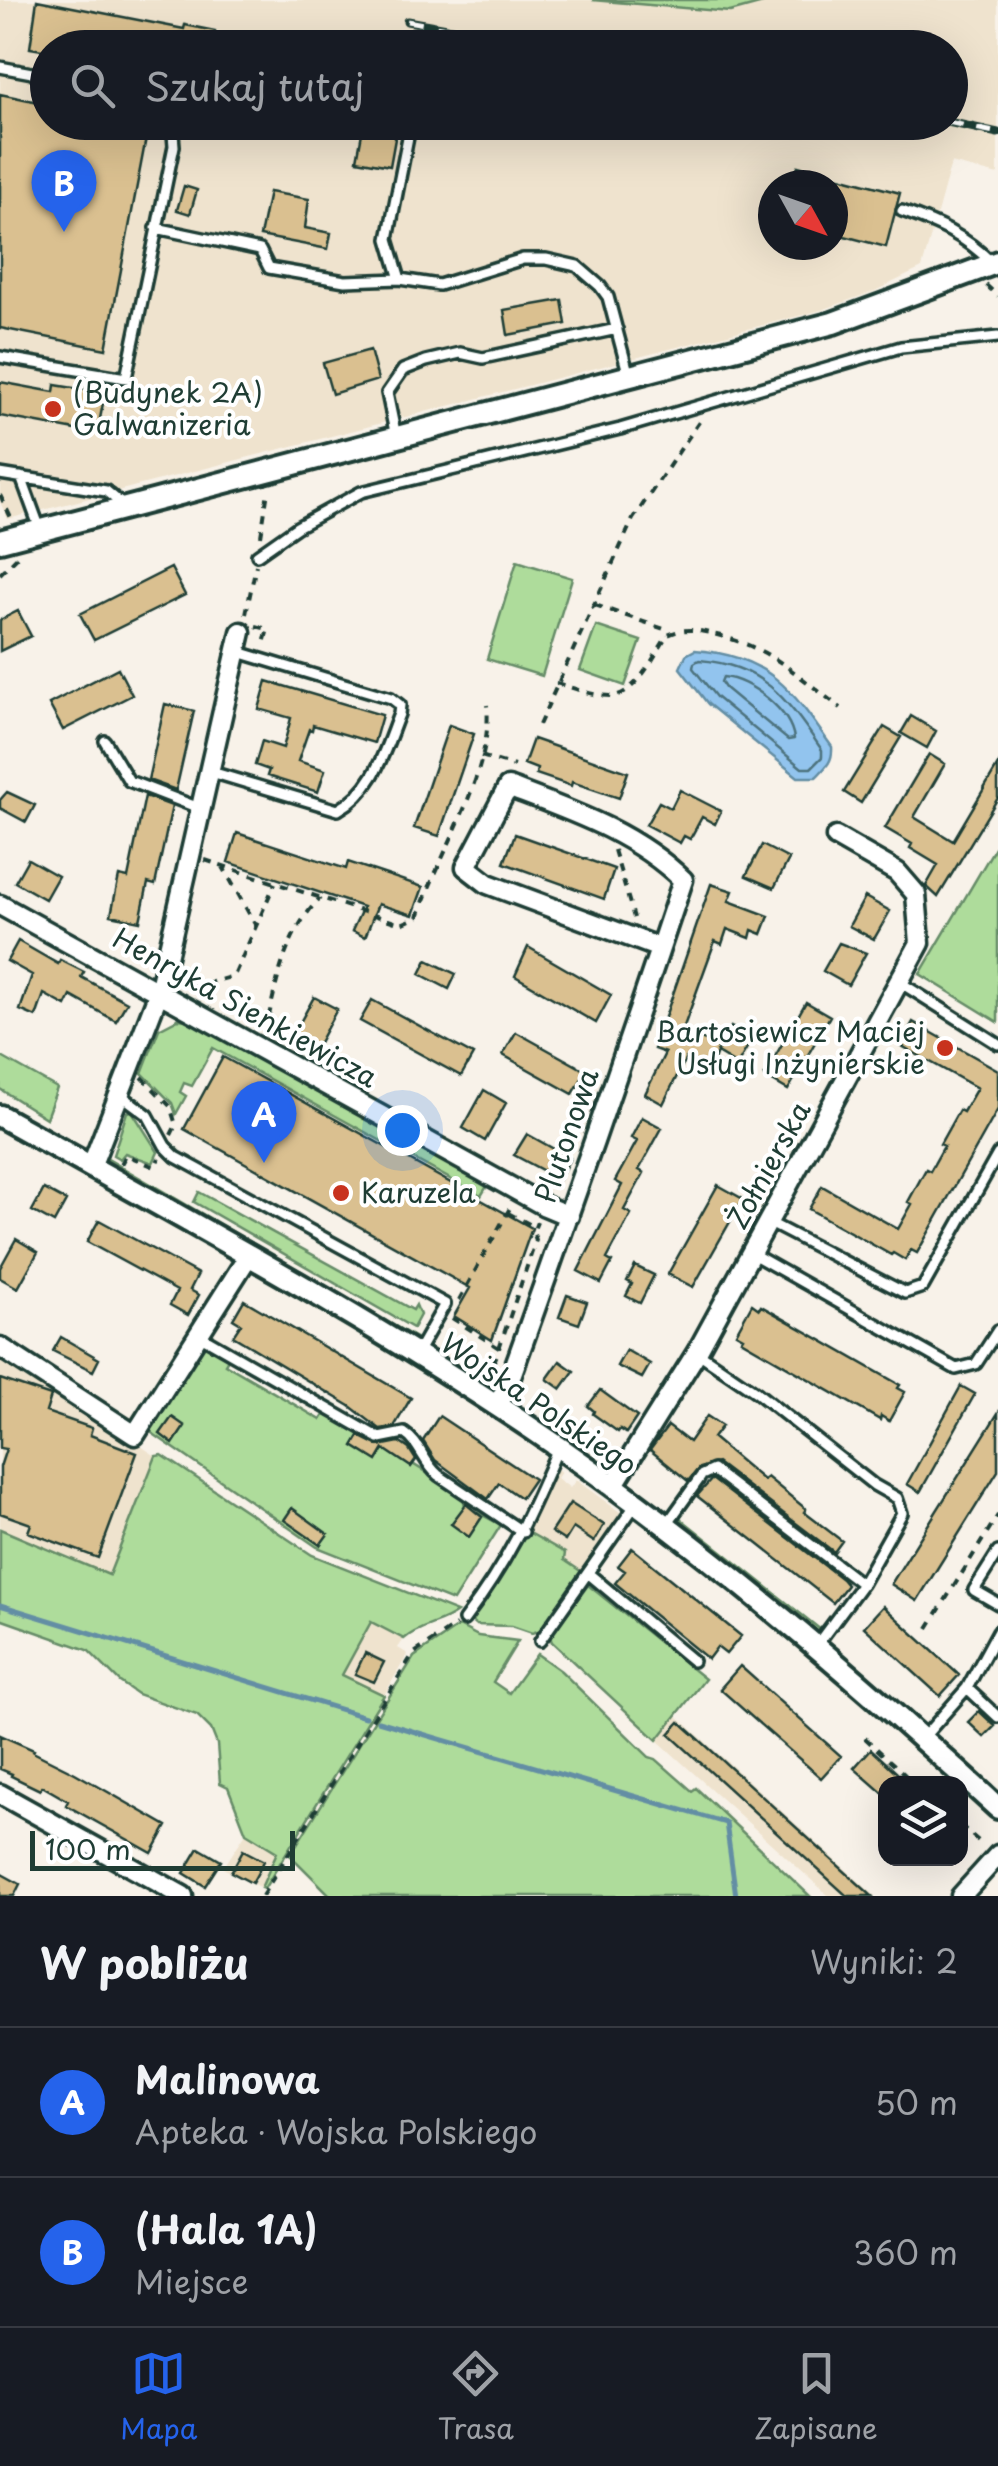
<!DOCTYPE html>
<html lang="pl">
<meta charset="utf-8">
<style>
body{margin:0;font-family:"Playpen Sans",sans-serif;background:#20242c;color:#f1f3f6}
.controls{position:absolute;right:30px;bottom:30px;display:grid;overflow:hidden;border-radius:20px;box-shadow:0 10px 40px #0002}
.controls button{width:90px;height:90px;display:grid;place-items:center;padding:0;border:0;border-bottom:2px solid #363941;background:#171b24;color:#f1f3f6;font:50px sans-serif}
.compass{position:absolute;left:758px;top:170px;width:90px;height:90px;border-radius:50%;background:#171b24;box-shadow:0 10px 40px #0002;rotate:130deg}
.scale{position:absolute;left:30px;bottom:25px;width:265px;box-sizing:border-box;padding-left:10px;border:5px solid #1f3d34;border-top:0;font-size:28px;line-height:35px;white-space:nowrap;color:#1f3d34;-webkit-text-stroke:8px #fff;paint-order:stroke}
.you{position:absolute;left:402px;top:1130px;width:35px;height:35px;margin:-25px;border:8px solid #fff;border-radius:50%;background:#1a73e8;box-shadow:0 0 0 15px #1a73e833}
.badge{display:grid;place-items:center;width:65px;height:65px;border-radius:50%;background:#2563eb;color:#fff;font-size:32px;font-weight:700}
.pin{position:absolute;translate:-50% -82px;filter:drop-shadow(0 2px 5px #0008)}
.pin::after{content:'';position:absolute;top:52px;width:35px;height:30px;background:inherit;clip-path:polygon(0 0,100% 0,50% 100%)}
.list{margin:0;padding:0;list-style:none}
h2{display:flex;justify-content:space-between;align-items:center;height:130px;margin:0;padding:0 40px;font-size:42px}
h2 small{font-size:32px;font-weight:400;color:#9ea1a6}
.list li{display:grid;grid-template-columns:65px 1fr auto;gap:30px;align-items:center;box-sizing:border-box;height:150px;padding:0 40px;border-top:2px solid #363941}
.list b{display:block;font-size:38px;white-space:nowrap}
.list p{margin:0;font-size:32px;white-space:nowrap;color:#9ea1a6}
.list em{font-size:32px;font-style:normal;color:#9ea1a6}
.icon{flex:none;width:55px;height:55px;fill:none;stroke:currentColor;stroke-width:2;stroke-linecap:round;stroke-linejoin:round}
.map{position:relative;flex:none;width:998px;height:1896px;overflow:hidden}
.search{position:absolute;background:#171b24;box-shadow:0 10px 40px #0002;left:30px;right:30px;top:30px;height:110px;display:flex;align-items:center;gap:25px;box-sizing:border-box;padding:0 35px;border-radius:55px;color:#9ea1a6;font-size:38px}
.sheet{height:430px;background:#171b24}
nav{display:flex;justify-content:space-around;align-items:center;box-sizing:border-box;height:140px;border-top:2px solid #363941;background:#171b24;font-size:28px;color:#9ea1a6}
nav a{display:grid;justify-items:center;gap:5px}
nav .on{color:#2563eb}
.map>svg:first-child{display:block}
</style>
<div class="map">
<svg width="998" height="1896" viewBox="0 0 998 1896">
<rect width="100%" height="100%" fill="#f8f2e9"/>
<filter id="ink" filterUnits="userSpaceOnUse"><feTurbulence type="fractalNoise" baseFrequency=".01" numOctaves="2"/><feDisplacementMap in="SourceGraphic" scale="20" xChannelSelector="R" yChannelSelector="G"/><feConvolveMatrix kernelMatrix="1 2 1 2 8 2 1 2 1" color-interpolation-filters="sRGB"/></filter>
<g filter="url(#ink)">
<path fill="#efe3ce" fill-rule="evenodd" d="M0 0H592L730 12 774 0H998V175L951 163 922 268 875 291 822 310 8 519 0 502ZM48 48H950V122H48ZM773 185H833V245H773Z
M0 1354 156 1456 109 1575 0 1529Z
M554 1467 561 1472 557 1478 570 1488 576 1480 624 1515 583 1572 564 1559 565 1552 528 1532Z
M371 1621 404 1639 398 1648 408 1654 384 1695 342 1676Z
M677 1716 875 1896H829L657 1740Z
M246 1833 278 1852 261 1888 223 1868Z"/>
<path fill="#aedc9b" stroke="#668c68" stroke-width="2.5" d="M592 0H774L730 12Z
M517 561 572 578 542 676 487 659Z
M596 626 641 641 625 686 580 670Z
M998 842V1022L920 974Z
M188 1016 489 1183 481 1196 213 1048 192 1086 184 1083 180 1092 186 1096 176 1114 172 1103 142 1073 159 1029 178 1019 186 1020Z
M0 1056 57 1088 46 1118 0 1089Z
M132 1111 158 1152 153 1163 125 1153 120 1159 113 1155 127 1112Z
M106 1158 414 1337 407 1338 112 1167Z
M199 1192 413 1310 416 1305 420 1315 413 1328 194 1202Z
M202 1343 228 1359 225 1364 321 1420 326 1412C372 1441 419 1465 463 1497L465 1506 501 1525 453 1601 317 1547 152 1433 150 1423Z
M162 1455 312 1555 457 1612C442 1624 420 1625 404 1639L371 1622 342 1675 384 1695 264 1889 261 1888 277 1852 246 1833 228 1787 220 1783 217 1744 211 1729 197 1715 137 1694 120 1682 88 1650 0 1619V1529L109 1575 156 1456Z
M680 1518 821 1630 815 1633 679 1524Z
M528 1532 565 1553 564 1560 585 1574 546 1628 532 1633 512 1626 476 1625 469 1619 503 1573Z
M588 1585 705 1679 657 1740 552 1642 550 1637Z
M459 1626 478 1636 518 1641 493 1682 509 1693 537 1654 561 1671 649 1757 656 1759 692 1791 696 1788 810 1896H331L290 1855 414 1657Z"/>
<path fill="#92c4ee" stroke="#648ea4" stroke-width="2.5" d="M695 650C769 655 793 691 832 747 833 762 826 767 816 777H798L708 704 680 668 686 655Z"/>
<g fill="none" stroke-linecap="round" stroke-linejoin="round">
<path stroke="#4d737e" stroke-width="2.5" d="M699 660C765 665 787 700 822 750V757L811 768H802L716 697 693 668 694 663Z
M723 677C750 679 791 711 794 739L788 740 725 688 721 682Z"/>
<path stroke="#648ea4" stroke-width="5" d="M0 1605 365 1717
M378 1721 726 1823 736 1896"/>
</g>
<path fill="#dac090" stroke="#1f3d34" stroke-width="2.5" d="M37 0 184 29 185 25 215 31 212 48H48V51L30 48Z
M0 94 48 104V122H149L106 349 0 328Z
M364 122H398L390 166 357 160Z
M798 166 900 193 886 247 833 233V185H793Z
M184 186 197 190 190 214 177 210Z
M269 192 309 199 305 228 331 233 328 249 260 236Z
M562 300 566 324 508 335 504 310Z
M370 350 378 380 332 394 323 363Z
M88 380 107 383 97 434 0 416V382L54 392 55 385 86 390Z
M171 568 185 595 94 640 80 614Z
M18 611 31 636 0 651V620Z
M118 668 132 695 63 730 49 704Z
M267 681 382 715 374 743 313 725 312 730 309 729 298 761 325 770 318 792 267 776 269 770 255 765 262 741 283 748 291 718 259 709Z
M165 704 194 711 176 790 148 780Z
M911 716 936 731 927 748 901 733Z
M449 725 474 734 439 836 414 828Z
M884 727 901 737 861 803 844 792Z
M533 739 628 772 619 798 572 782 571 786 536 774 537 769 524 764Z
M929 754 945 764 914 817 953 841 998 765V798L938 897 926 886 938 865 910 848 912 844 885 828Z
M680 790 721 811 715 824 702 817 690 839 684 836 680 843 646 825 659 802 671 808Z
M7 792 35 805 26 822 0 808V800Z
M145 796 172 806 155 885 148 883 140 921 111 915 119 876 128 878Z
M237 833 346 869 348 862 423 887 413 915 378 904 365 937 352 931 363 907 228 862Z
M515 834 614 869 604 899 504 863Z
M762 845 789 859 774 888 746 876Z
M28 859 58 876 45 899 15 882Z
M711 884 733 891 729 901 769 916 762 934 752 930 750 938 727 929 722 944 715 941 682 1032 719 1046 713 1064 708 1062 707 1066 686 1058 663 1104 645 1094 665 1053 654 1049Z
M865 897 890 911 874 939 849 926Z
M18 941 58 964 60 960 84 972 81 977 127 1002 116 1021 71 996 66 1006 44 994 36 1017 20 1010 32 975 7 961Z
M839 943 866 953 848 985 823 971Z
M528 947 611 995 596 1023 515 976Z
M427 960 456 974 449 989 420 974Z
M314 997 337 1009 316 1048 293 1035Z
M372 1000 473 1055 461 1076 360 1021Z
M806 1002 830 1016 788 1090 764 1076Z
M913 1022 998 1070V1109L917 1253 911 1250 905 1260 893 1253 891 1255 809 1209 822 1186 898 1229 912 1204 908 1202 926 1169 930 1171 944 1146 940 1144 959 1110 963 1112 977 1088 900 1045Z
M731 1027 752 1039 737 1065 717 1053Z
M516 1032 586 1071 573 1094 503 1055Z
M223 1057 532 1228 492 1340 454 1316 470 1288 184 1129Z
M484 1090 506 1103 485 1141 463 1128Z
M642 1117 662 1128 639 1170 644 1173 624 1210 631 1214 607 1259 612 1262 601 1283 578 1271 622 1185 615 1181 637 1141 631 1138Z
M527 1134 570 1158 559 1179 514 1155Z
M718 1185 743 1199 693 1287 668 1274Z
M44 1189 66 1201 54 1223 32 1211Z
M99 1220 198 1274 190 1290 199 1295 188 1315 170 1305 177 1291 87 1242Z
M16 1239 38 1252 18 1288 0 1278V1268Z
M635 1266 654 1275 640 1303 626 1296 632 1284 627 1281Z
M567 1295 587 1302 579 1324 559 1317Z
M244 1300 411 1398 394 1427 380 1429 350 1406 233 1336 241 1324 233 1319Z
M752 1304 759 1309 761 1306 900 1385 898 1388 905 1392 889 1421 881 1416 880 1420 741 1340 743 1337 736 1333Z
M61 1337 99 1359 93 1371 53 1351Z
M626 1350 650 1364 642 1378 617 1366Z
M560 1361 574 1371 561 1389 547 1379Z
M0 1379 51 1396 46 1412 92 1428 90 1435 137 1453 98 1558 28 1532 31 1524 0 1513V1467L6 1449 0 1448Z
M961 1386 975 1394 920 1492 907 1484Z
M600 1390 637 1417 626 1433 620 1429 618 1432 593 1414 594 1411 588 1406Z
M998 1413V1471L917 1601 891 1584Z
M439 1416 534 1479 521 1498 499 1483 488 1499 435 1460 423 1441Z
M707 1416 722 1426 713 1438 763 1480 767 1477 806 1509 804 1512 842 1541 834 1552 717 1463 699 1468 688 1481 650 1450 668 1426 689 1442Z
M172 1417 185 1426 173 1444 160 1434Z
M359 1436 379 1446 399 1442 409 1449 416 1460 411 1467 384 1449 377 1461 353 1446Z
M712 1479 842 1579 847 1585 833 1603 697 1496Z
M570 1503 604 1525 594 1542 573 1528 565 1541 551 1532Z
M466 1504 482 1517 469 1537 451 1524Z
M292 1508 328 1534 320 1545 284 1520Z
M632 1548 741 1636 726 1654 717 1647 708 1659 615 1583 625 1571 618 1566Z
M883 1606 959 1675 940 1696 864 1627Z
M365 1653 384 1662 374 1682 355 1674Z
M740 1666 841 1756 821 1778 720 1689Z
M979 1711 995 1726 984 1737 968 1722Z
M680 1722 798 1829 872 1896H847L669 1734Z
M0 1735 34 1750 33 1752 75 1773 167 1826 152 1853 66 1805 68 1801 42 1786 40 1790 11 1776 12 1774 0 1769Z
M871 1749 909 1784H886V1796L854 1768Z
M199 1848 221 1861 205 1886 184 1873Z
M243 1850 264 1861 252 1883 231 1872Z
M0 1873 20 1884 14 1896H0Z"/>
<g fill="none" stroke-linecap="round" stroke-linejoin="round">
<defs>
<path id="service" d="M0 67 48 76
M902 211C938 224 964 235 991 262
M156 228 260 250 269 268 345 281 400 279 439 285 523 259H546L577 266 600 286 608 297 629 376
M400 279 388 239 411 122
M0 357 126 378 174 146 172 122
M396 437 387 393 403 370 426 361 460 353 483 358 617 329
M0 474 106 491 124 506
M21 477 40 529
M257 555 297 527 361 492 620 429 901 347 998 337
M105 741 129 781 199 808
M208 771 338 810C375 789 384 752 399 714L400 705 391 698 235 651
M901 983 998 1044
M121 1095 148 1115 165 1146 176 1157 445 1304 417 1353
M768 1222 905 1293 923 1287 998 1154
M751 1253 956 1369 976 1364 998 1330
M199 1335 379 1438 404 1433C420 1443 423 1462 438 1475L523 1532
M697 1352 756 1392 874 1485 897 1498 902 1513 862 1584 816 1646
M667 1524 702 1475 713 1470 862 1584
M998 1552 974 1590 998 1604
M589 1574 693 1661
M464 1620C508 1562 530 1514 558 1448
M540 1641 636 1504
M967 1688 998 1717
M922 1739 967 1688 998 1631"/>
<path id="minor" d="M0 905 545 1206 569 1216
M91 1167 159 992 241 632
M0 1347 135 1435 249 1255
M495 1405 506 1390C567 1221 626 1051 683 880 634 832 571 811 508 787L466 867 488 884 660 948
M613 1486 697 1352 920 943 916 894 897 872 836 837
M0 1794 183 1896
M961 1896 998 1855"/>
<path id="tertiary" d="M0 541 833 323 998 262
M0 1116C189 1222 381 1324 560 1448 715 1556 859 1680 998 1808"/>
</defs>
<use href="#service" stroke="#1f3d34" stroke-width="16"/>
<use href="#minor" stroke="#1f3d34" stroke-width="25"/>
<use href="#tertiary" stroke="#1f3d34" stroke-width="28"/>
<path stroke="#1f3d34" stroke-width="4" stroke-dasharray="8 8" stroke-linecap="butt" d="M986 285 998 296
M0 495 12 520
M261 536 268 491
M0 574 18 556
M595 605 664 629 668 635
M246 614 256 565
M256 626 268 629 263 647
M556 683C573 688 593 696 610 696 636 697 655 653 668 635 688 626 701 631 721 636 776 651 797 676 841 708
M539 725 633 519 701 419
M481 756 514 766
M614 850 634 918
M205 860 401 924 418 917C438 855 494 771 487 705
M222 865 256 926
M190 988 234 976 275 883
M265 1033C277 982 283 937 320 898
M142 1077 170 1106 176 1125 171 1135
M121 1164 126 1155 155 1167 159 1158
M508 1213 535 1227
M459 1300 510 1208
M452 1318 499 1348
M485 1377 496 1357 536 1240 533 1232 537 1222
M928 1628 998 1515
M865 1738 915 1784
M960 1825 983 1845
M262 1896 413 1654 456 1625"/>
<use href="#service" stroke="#fff" stroke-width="9"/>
<use href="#minor" stroke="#fff" stroke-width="18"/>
<use href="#tertiary" stroke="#fff" stroke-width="20"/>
<defs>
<path id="rail" d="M407 21 558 48
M948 122 998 133"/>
</defs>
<use href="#rail" stroke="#1f3d34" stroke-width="9"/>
<use href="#rail" stroke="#fff" stroke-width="5" stroke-dasharray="15" stroke-linecap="butt"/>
</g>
</g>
<g fill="#c8321e" stroke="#fff" stroke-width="4">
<circle cx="53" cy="409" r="10"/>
<circle cx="945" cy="1048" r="10"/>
<circle cx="341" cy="1193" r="10"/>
</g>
<g text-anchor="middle" stroke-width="8" stroke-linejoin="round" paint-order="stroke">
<g font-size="28" fill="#1f3d34" stroke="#fff" text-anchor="start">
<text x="73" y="403">(Budynek 2A)<tspan x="73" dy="32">Galwanizeria</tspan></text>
<text x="925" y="1042" text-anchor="end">Bartosiewicz Maciej<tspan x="925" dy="32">Usługi Inżynierskie</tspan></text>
<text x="361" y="1203">Karuzela</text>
</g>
<g font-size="28" fill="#1f3d34" stroke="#fff">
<text transform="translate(245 1008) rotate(29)" y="10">Henryka Sienkiewicza</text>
<text transform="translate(567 1136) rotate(-71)" y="10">Plutonowa</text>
<text transform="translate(769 1165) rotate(-61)" y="10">Żołnierska</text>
<text transform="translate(539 1404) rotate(34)" y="10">Wojska Polskiego</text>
</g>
</g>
</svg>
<div class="controls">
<button><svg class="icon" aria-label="layers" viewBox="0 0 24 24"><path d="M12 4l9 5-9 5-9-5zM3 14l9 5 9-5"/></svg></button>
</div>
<svg class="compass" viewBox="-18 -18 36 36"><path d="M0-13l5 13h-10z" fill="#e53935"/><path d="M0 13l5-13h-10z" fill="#9ea1a6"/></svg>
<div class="scale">100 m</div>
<div class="you"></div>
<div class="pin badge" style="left:264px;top:1163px">A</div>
<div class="pin badge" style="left:64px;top:232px">B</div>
<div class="search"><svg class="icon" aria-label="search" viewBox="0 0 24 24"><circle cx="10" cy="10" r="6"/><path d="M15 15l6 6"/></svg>Szukaj tutaj</div>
</div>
<section class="sheet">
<h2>W pobliżu<small>Wyniki: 2</small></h2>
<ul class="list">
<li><span class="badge">A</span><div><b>Malinowa</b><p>Apteka · Wojska Polskiego</p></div><em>50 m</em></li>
<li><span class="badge">B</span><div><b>(Hala 1A)</b><p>Miejsce</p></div><em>360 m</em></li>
</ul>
</section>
<nav>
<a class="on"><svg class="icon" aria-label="map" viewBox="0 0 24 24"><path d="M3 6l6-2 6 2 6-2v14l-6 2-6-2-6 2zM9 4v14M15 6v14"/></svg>Mapa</a>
<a><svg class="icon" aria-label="directions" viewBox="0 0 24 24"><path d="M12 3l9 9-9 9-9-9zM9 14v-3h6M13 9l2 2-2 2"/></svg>Trasa</a>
<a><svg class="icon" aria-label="saved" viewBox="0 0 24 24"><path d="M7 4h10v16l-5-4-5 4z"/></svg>Zapisane</a>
</nav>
